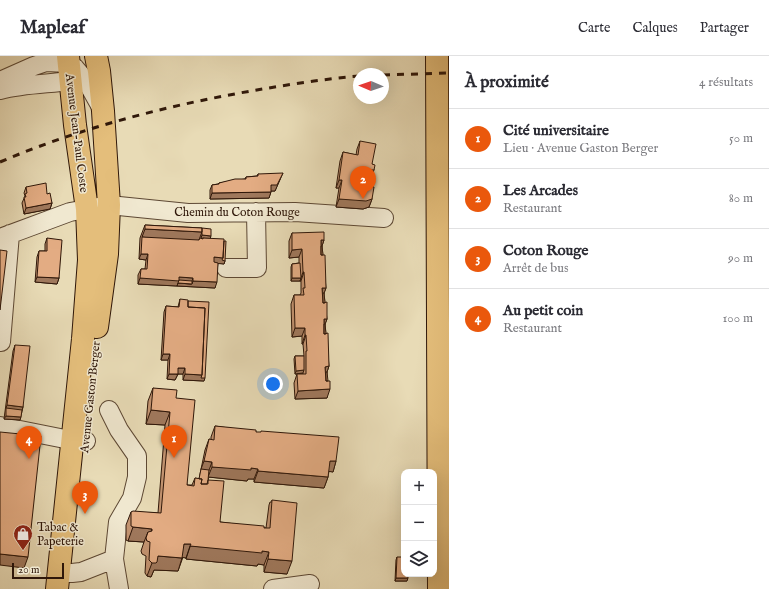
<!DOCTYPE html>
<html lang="fr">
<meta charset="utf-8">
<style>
body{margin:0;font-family:"IM FELL English",serif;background:#f7f7f7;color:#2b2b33}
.controls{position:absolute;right:12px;bottom:12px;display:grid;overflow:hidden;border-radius:8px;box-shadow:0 4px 16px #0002}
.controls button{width:36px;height:36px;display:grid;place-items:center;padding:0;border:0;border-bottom:1px solid #e1e1e2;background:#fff;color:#2b2b33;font:20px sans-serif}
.compass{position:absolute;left:353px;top:12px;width:36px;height:36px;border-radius:50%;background:#fff;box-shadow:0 4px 16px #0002;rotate:272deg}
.scale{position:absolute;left:12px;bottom:10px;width:52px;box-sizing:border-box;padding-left:4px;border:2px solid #2f1709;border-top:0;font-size:11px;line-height:14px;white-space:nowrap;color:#2f1709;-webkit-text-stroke:3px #f0e8d0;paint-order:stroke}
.you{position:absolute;left:273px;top:328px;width:14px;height:14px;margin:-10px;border:3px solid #fff;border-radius:50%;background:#1a73e8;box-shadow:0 0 0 6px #1a73e833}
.badge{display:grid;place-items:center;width:26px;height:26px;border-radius:50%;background:#ea580c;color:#fff;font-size:13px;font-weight:700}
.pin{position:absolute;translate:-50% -33px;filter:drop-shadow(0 1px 2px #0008)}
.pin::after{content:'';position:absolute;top:21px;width:14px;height:12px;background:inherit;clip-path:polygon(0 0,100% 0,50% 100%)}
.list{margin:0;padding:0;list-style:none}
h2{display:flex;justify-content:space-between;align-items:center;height:52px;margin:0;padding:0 16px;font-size:17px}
h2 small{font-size:13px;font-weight:400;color:#7c7c81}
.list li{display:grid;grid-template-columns:26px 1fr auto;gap:12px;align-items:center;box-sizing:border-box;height:60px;padding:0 16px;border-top:1px solid #e1e1e2}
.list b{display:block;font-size:15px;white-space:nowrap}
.list p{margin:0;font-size:13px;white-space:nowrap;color:#7c7c81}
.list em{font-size:13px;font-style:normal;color:#7c7c81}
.icon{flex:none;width:22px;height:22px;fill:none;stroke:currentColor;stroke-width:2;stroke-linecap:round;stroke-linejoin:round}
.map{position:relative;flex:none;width:449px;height:533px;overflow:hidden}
header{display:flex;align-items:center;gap:24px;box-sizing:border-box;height:56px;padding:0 20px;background:#fff;border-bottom:1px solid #e1e1e2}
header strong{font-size:19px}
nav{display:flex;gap:22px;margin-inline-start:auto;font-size:14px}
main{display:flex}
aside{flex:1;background:#fff}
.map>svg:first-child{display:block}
</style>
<header>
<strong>Mapleaf</strong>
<nav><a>Carte</a><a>Calques</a><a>Partager</a></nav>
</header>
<main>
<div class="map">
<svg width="449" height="533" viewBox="0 0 449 533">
<rect width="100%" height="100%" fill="#e8dbb6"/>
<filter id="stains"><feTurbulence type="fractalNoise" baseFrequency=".005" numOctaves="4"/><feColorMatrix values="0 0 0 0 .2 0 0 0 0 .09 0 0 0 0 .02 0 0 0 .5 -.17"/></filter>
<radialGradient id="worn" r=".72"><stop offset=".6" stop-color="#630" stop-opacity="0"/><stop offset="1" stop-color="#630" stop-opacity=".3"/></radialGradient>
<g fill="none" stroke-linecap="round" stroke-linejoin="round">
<defs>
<path id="minor" d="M0 25 34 10 46 6 68 7 75 12 87 26 101 51
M0 34C23 28 47 28 70 25L75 12
M0 182 70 156 109 149 188 157 295 156 384 162
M226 212H257L256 156
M1 286 10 178
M109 354 119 374 137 400V421L132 442 118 466 114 503
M0 370 65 383 86 385
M59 517H72L81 516 114 503 119 533
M273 533 310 528"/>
<path id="major" d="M96 0 99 15 103 55 109 149 107 198 97 271
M57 533 83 283 89 204 87 153 75 69 68 0"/>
<path id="highway" d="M437 0 439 533"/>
</defs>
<use href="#minor" stroke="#5d4834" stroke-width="20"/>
<use href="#major" stroke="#2f1709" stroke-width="24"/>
<use href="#highway" stroke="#2f1709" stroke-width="24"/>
<use href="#minor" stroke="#f0e8d0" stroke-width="18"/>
<use href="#major" stroke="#e4be7b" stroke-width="22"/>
<use href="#highway" stroke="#e4be7b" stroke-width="22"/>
<path stroke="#2f1709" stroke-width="3" stroke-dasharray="7 7" stroke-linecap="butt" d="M383 19 449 17
M0 106C80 72 165 50 251 35 286 29 323 23 359 20"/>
</g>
<path fill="#c39471" stroke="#2f1709" d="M360 85 372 108 374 114 371 123 370 122 369 130 372 143 369 151 363 153 336 151 339 132H336L340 105 343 96 356 99 357 93Z
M258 118 280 123 275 135H271L269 142 210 143V134L212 129 218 128 219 127 245 123 246 121 257 120Z
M26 131 47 138 52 147 50 153 24 158 22 147 25 140 24 137Z
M145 169 202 172 210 182 225 205 224 208 218 207 215 232 177 230 138 228V219L141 213H145L146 204 139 203 140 182Z
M292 177 324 184 322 190 326 232 324 237 325 247 327 263 325 268 329 310 327 316V342L295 343 294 327 297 318H303V317L295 318 294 303 295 300H304L303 288H302V280L292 281 291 248 294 239H300L301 237V225H291V211L292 208 299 207V201L289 202V185Z
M47 182 59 222 57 228 35 226 37 201 39 195H45V188Z
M180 243 204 325 183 324V318H178L175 324 167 323 168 304H161L164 256 166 250 178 251Z
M15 289 23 351 20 364 4 363 13 295Z
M153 332 176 342 187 429H192L195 422 199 423 205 394 209 383 211 384V381L215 370 256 376 336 405 333 416 329 415 328 421 324 432 254 426V423H248L247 425 209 421 208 424 220 466 266 472 268 457 269 449 270 446H272V444L287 518 264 516V509L258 508 257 510 186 503V502L183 501 178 515 154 514 151 521 147 520 145 517 146 500 142 498 141 495 144 486 128 485 126 484V469L131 456 158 457 165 369 146 368 148 345Z
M397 501 407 525H395L396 504Z"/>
<path fill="#9f785c" stroke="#2f1709" d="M283 117 275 135H269L271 129Z
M339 124H342L339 132H336Z
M271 136 269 142 210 143 212 137Z
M339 143H372L369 151 363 153 336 151Z
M52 147 50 153 24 158 26 152Z
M145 173 202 176 197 189 142 181Z
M202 179 211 180 210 183 201 182Z
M321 184H324L321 193Z
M302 193 299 201 289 202 292 194Z
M141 198H148L146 204 139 203Z
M214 201 223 202 225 205 224 208 212 207Z
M303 216H304L301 225H300Z
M37 221 59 222 57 228 35 226Z
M179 221 193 222 191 228 178 227 177 230 138 228 140 222Z
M292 222H301L300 225H291Z
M193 225 217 226 215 232 177 230 178 227 192 228Z
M322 232H326L323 240Z
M324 263H327L324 271Z
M295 272H305L302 280 292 281Z
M305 279H306L303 288H302Z
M163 298H170L168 304H161Z
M329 310 326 319 325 311Z
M178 312H185L183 318H176Z
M304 314 303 317 295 318 296 315Z
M169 318H178L175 324 167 323Z
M185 318 202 319 205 322 204 325 183 324Z
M330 333 327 342 295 343 298 335Z
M7 349 23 351 21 357 6 352Z
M151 354 170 356 165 369 146 368Z
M6 360 21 361 20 364 4 363Z
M204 405 212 406 208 417 201 413Z
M330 405H336L333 416 326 415Z
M212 411 251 412 258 413 254 423H248L247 425 208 421Z
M258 415 328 421 324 432 254 426Z
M133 471 152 473 147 485 148 476 144 486 128 485Z
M184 488H191L186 502 179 501Z
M190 490 262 495 269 496 264 509 258 508 257 510 186 503Z
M0 498 28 501 24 512 0 509Z
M158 500 182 502 178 515 154 514 151 521 147 520 152 507Z
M268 503 292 505 287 518 264 516Z
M396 522H408L407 525H395Z"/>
<path fill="#e3ac83" stroke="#2f1709" d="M360 85 376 88 372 108 375 109 374 114H371L369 130 374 131 372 143 366 145 339 143 342 124H339L343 96 358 99Z
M283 117 277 129H271V136L212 137V129L219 128V127L235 123H246V121L258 120V118Z
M46 127 47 138 50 137 52 147 26 152 24 141H26L25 138 27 137 26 131Z
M145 169 202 172V176L145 173Z
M202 172 211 173V180L202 179Z
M324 176V184H321V199H325L326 232H322L323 247 327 246V263H324V278L328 277 329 310 325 311 326 325H330V333L298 335 297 318H306V295H307L306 279H305V272H295L294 239H304L303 232H305L304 216H303L302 193 292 194V177Z
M142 181 199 184 200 182 203 183V182L224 183 223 202 214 201V206L218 207 217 226 193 225V222L179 221V225L140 222 141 213H147L148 198H141Z
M47 182 62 184 59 222 37 221 39 195H47Z
M224 185H226L225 205 222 204 223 202Z
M321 190H322L323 199H321Z
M0 194 7 195 0 254Z
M300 207 301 222H292V208Z
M179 224 192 225V228L178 227Z
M323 237H324L325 247H323Z
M180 243 188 244V251L205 252 202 319 185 318V312H178V318H169L170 298H163L166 250 179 251Z
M188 245 209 246 205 322H201L202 319 205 252 188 251Z
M324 268H325L326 278H324Z
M15 289 30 290 23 351 7 349Z
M295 300H304V314L296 315Z
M326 316H327L328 325H326Z
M153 332 177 334 176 342 195 344 187 429 194 430 195 422 202 423 201 428H208V424L224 425 220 466 264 470V472H270L272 444 297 447 292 505 268 503 269 496 262 495V497L190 490 191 488H184L182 502 158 500 157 506 156 507H152L149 504 150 486 147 485 146 482 148 476 152 475V473L133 471 131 470V456L133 455 161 457 170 356 151 354Z
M6 352 22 354 21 361 6 360Z
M215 370 256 374V376H261V375L339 381 336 405H330L328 421 258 415V413L251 412V414L212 411V406L204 405 209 383 214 384Z
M0 376 41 380 28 501 0 498Z
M201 413 209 414 208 424 207 428H201L202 423H199Z
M397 501H404V518H408V522H396Z"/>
<defs>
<symbol id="shop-pin" viewBox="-11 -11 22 30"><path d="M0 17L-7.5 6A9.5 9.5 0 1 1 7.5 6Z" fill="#8f2418" stroke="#f0e8d0"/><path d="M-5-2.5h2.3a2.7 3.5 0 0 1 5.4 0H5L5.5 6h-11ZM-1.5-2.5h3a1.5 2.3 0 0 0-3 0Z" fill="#fff"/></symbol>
</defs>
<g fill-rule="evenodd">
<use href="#shop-pin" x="12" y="467" width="22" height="30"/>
</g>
<g text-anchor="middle" stroke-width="3" stroke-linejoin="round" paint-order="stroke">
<g font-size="12" fill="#2f1709" stroke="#f0e8d0">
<text transform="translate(77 77) rotate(83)" y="4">Avenue Jean-Paul Coste</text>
<text x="237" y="160">Chemin du Coton Rouge</text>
<text transform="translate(90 341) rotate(-84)" y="4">Avenue Gaston Berger</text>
</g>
<g font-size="12" fill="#2f1709" stroke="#f0e8d0" text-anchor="start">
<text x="37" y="475">Tabac &amp;<tspan x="37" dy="14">Papeterie</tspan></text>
</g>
</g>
<rect width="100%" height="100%" filter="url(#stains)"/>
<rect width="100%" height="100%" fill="url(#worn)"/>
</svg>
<div class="controls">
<button>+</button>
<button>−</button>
<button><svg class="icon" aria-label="layers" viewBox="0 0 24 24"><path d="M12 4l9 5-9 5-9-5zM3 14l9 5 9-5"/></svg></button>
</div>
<svg class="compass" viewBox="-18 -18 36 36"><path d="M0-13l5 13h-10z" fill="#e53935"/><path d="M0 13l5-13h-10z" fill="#7c7c81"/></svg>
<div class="scale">20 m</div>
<div class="you"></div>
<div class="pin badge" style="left:174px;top:402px">1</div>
<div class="pin badge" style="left:363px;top:143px">2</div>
<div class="pin badge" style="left:85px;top:458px">3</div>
<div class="pin badge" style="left:29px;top:403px">4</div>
</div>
<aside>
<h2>À proximité<small>4 résultats</small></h2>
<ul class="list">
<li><span class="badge">1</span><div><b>Cité universitaire</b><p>Lieu · Avenue Gaston Berger</p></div><em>50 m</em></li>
<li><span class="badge">2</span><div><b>Les Arcades</b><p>Restaurant</p></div><em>80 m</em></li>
<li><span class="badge">3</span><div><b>Coton Rouge</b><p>Arrêt de bus</p></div><em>90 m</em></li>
<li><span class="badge">4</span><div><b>Au petit coin</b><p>Restaurant</p></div><em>100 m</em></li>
</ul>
</aside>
</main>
